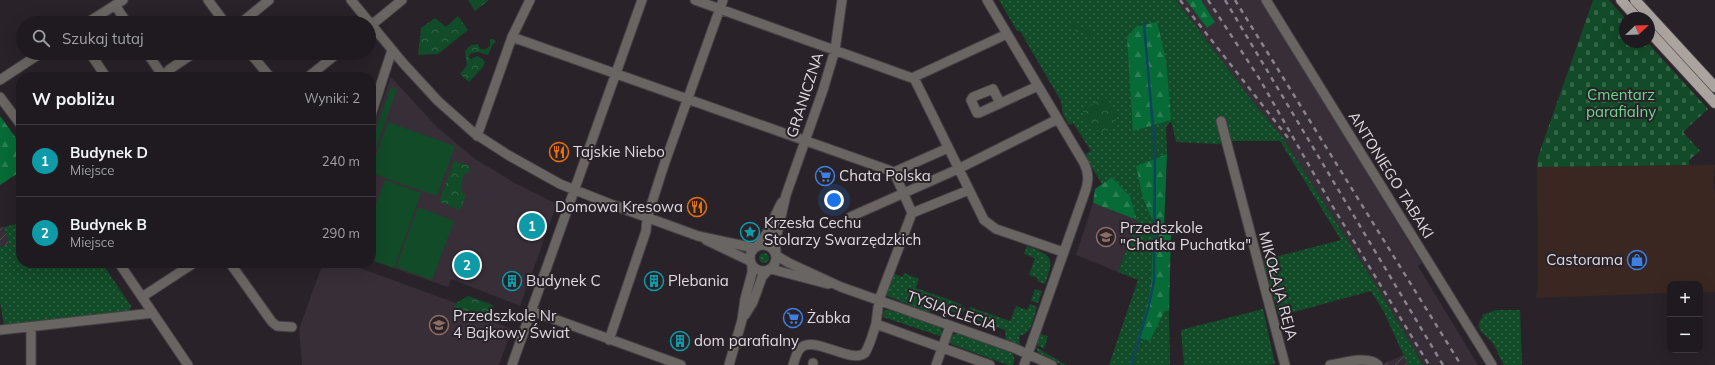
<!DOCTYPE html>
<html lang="pl">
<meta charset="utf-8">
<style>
body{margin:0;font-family:Mulish,sans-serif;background:#272328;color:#f1f3f6}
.controls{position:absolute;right:12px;bottom:12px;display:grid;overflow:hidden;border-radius:8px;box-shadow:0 4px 16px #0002}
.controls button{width:36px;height:36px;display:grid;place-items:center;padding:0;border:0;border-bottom:1px solid #3c383d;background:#1f1a1f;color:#f1f3f6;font:20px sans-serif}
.compass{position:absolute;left:1619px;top:12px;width:36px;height:36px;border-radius:50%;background:#1f1a1f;box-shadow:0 4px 16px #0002;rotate:67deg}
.you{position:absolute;left:834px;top:200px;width:14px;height:14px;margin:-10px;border:3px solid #fff;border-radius:50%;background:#1a73e8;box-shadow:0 0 0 6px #1a73e833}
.badge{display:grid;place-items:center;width:26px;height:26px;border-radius:50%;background:#a9b0fc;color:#fff;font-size:13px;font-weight:700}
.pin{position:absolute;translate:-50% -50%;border:2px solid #fff;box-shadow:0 1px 4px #0006}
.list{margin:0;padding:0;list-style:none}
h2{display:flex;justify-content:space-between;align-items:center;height:52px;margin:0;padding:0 16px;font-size:17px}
h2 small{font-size:13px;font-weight:400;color:#a1a1a4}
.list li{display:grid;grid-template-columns:26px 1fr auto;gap:12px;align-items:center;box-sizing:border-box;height:72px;padding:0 16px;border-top:1px solid #3c383d}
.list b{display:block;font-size:15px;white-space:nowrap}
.list p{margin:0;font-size:13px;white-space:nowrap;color:#a1a1a4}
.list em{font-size:13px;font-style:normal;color:#a1a1a4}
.icon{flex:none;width:22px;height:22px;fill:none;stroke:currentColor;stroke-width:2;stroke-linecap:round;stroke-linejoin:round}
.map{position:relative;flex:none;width:1715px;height:365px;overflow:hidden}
.search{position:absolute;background:#1f1a1f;box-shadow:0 4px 16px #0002;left:16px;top:16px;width:360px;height:44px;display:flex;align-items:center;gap:10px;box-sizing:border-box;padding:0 14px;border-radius:22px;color:#a1a1a4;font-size:15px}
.panel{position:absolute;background:#1f1a1f;box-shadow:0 4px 16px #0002;left:16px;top:72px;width:360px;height:196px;border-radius:16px}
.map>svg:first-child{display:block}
</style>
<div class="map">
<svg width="1715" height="365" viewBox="0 0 1715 365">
<defs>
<pattern id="industrial-furrows" width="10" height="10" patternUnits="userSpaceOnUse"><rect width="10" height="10" fill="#372e38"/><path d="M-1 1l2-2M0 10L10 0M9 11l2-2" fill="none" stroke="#544c54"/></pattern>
<pattern id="grass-dots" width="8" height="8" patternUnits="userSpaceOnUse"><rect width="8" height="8" fill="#124b28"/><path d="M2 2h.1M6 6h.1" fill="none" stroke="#346447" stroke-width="1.8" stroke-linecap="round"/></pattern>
<pattern id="forest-firs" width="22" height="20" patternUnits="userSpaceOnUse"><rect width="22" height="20" fill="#066b36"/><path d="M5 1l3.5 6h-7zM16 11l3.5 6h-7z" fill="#2a8053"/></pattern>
<pattern id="cemetery-stones" width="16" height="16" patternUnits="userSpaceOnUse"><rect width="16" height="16" fill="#124b28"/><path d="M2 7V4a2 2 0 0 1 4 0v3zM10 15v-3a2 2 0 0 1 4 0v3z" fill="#346447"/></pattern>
<pattern id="park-crowns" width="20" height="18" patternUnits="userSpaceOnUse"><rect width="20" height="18" fill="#124b28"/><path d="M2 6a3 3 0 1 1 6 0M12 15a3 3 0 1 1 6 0" fill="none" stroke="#346447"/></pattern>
</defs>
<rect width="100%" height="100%" fill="#292329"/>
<path fill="#3a2722" d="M1715 165 1713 182 1715 195V292H1700V284H1670V293L1536 298 1538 289 1537 167Z"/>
<path fill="url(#industrial-furrows)" d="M4 227 9 244 0 247V228Z
M1404 355 1408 365H1384L1383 364Z"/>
<path fill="#372e38" d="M1176 0H1186L1207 28 1215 22 1201 0H1261L1422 263 1418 266 1478 365H1423L1377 287 1283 138 1254 103Z
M391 77 436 126 475 159 515 183 557 204 520 306 451 279 448 287 371 260V131Z
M1093 203 1137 220 1118 272 1076 255Z
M323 263H346L456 303 455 308 512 329 499 365H302L299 329Z"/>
<path fill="url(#grass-dots)" d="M999 0H1176L1254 103 1283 138 1377 287 1423 365H1408L1384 312 1371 291 1279 316 1263 260 1341 240 1280 141H1233L1218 144 1176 142 1171 121 1166 127 1167 154 1143 163 1159 219V238L1153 237 1151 284 1147 306 1150 341 1165 309 1169 311 1170 365H1109L1138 280 1118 272 1137 220 1130 196 1112 177 1102 184 1084 155 1091 151 1073 123 1069 125 1063 114 1061 101 1020 31H1017Z
M21 223V263H102L131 306 130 311 4 326 0 302V247L9 244 4 227Z
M762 232 764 233C758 240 754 245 744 242Z
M1027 246C1054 256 1054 258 1045 284L1037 281 1038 278 1029 275 1035 258 1024 254Z
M759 258a5 5 0 1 1 10 0a5 5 0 1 1-10 0Z
M892 273 903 277 904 273 919 279 916 288 961 304V306L965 308V310L959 314 930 303V313L885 295Z
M1035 289 1042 291 1038 303 1031 301Z
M1030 304 1037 307C1034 316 1031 337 1019 335L1020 345 1006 340 1005 330 971 318 968 315 970 307 1010 321 1016 306 1027 310Z
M1263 309 1275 364 1266 365H1184L1181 330Z
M886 310H890L941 328 943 334 940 336 883 317V312Z
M1496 310H1520L1522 365H1504C1500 359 1498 352 1494 345 1488 335 1471 330 1483 317L1482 315Z
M958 333 1012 353C1015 357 1015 361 1013 365H1008L951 344 949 340 950 336Z
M1040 334 1048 336 1044 349 1037 345Z
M1036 347 1066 365H1062L1041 354 1038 352Z"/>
<path fill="url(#forest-firs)" d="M1186 0H1201L1215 22 1207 28Z
M1157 22 1166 59 1171 120 1133 131 1127 37 1136 27Z
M0 116 21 145V171L0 185Z
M1167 154 1164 227 1171 229 1169 311 1165 310 1150 341 1138 338 1147 306 1151 284 1153 236 1159 238V219H1152L1143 198 1136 166Z
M1112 177 1130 196 1137 220 1093 203 1095 189Z"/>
<path fill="url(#cemetery-stones)" d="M1593 0H1609L1625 18V42H1647L1708 109 1683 132 1700 151 1689 160V165L1537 167 1538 157Z"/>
<path fill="url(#park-crowns)" d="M468 0H489L475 11Z
M458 16 468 30 438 54 418 55 421 28 435 18 446 27Z
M1071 22C1078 27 1085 28 1092 33L1089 38 1083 32 1079 33 1068 25Z
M490 39H494L496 42 493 44 488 55 478 52 470 54 469 58 471 59 477 56 481 58 485 62 483 67 469 82 460 74 467 65 465 51 471 45 478 44 480 49H486L490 46Z
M1107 98 1115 111 1116 120 1105 134C1093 127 1086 125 1083 111L1095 102Z
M454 161 470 166V171L464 175C462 182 458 190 466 195L460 210 439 202Z
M468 296 493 305 488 320 454 308 456 303Z"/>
<path fill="#124b28" d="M391 87 397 89 371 162V142Z
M388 122 455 146 437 196 371 173V168Z
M385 180 421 193 394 268 371 260V217Z
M418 207 454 221 432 280 396 267Z"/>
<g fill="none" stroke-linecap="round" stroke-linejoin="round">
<path stroke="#0f435f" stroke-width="2.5" d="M1131 365 1148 309 1154 281 1155 151 1144 24"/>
<defs>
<path id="minor" d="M208 0 225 23
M351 0 403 63 438 101 474 133 508 155 560 184 613 205 698 236 754 248
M695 0 912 78 1007 34
M987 0 1084 163C1090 175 1088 184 1084 195L1024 365
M1266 0 1492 365
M115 5 127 23
M87 23 123 0
M241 23 269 0
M369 27 402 0
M512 37 894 172 948 148
M90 53 106 77
M147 53 163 76
M250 53 270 77
M162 77 170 69 194 53
M308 77 338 53
M914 78 984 220 996 229 1063 252
M0 80 41 53
M0 97 21 125
M1000 103 993 89 973 97 971 100 977 113H979L1038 86
M371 115 392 50
M1221 121 1285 365
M477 136 512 37 530 0
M894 172 912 213
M969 190 912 213 879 300 876 324 990 365
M850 217 958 169 1058 119
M706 240 750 261
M750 258a13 13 0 1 1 26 0a13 13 0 1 1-26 0Z
M757 246C769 236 774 215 782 202
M776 252 775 243 786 195 823 90 835 50 842 0
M777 256 789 263 841 287 1014 348 1052 365
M119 263 188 365
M230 263 272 322 277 326 292 327
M771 269 828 284
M142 297 194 263
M532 311 681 365
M745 315 753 302 762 277 768 270
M31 327V365
M0 330 153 313
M609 340 646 231 647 218 664 165 723 0
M512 365 642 0
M729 365 742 320 745 299 752 273V265
M793 365C795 360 796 354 799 350 811 332 850 365 865 353 870 345 873 333 876 324
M813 365V363
M936 365 950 326
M1330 365C1343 363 1368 355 1378 365"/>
<path id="major" d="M1621 0 1637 18
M1635 0 1715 87
M1649 31 1715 103"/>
</defs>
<use href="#minor" stroke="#464146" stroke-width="11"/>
<use href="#major" stroke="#464146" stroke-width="12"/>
<use href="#minor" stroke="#686562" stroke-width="9"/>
<use href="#major" stroke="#aba49e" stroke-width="10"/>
<path stroke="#878388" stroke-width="2.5" stroke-dasharray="5 5" stroke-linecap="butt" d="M1180 0 1289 139
M1208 0 1259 78 1330 202 1429 365
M1225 0 1443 365
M1235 0 1461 365"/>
</g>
<defs>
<symbol id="restaurant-ring" viewBox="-11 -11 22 22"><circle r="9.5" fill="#292329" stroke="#e8710a" stroke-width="1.5"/><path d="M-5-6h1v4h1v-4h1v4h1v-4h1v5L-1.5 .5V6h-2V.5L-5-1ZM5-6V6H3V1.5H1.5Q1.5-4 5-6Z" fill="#e8710a"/></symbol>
<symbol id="supermarket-ring" viewBox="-11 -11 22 22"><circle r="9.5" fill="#292329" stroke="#3f7fe0" stroke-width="1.5"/><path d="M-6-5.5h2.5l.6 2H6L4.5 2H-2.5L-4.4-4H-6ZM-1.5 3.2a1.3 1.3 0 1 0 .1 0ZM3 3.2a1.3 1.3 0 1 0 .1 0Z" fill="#3f7fe0"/></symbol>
<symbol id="sight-ring" viewBox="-11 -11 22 22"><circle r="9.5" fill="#292329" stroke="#0f9aa8" stroke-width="1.5"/><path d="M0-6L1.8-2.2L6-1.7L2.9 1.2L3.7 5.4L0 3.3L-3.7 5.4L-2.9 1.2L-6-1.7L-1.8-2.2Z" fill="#0f9aa8"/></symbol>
<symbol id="school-ring" viewBox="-11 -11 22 22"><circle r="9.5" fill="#292329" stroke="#8d6e63" stroke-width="1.5"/><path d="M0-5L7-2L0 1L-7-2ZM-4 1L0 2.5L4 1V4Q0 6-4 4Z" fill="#8d6e63"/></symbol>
<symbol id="shop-ring" viewBox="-11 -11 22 22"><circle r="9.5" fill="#292329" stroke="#3f7fe0" stroke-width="1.5"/><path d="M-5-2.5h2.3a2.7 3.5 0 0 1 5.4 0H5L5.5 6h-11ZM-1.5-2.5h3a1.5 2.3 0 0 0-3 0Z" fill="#3f7fe0"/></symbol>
<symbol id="building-ring" viewBox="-11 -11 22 22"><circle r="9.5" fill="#292329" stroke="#0f9aa8" stroke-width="1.5"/><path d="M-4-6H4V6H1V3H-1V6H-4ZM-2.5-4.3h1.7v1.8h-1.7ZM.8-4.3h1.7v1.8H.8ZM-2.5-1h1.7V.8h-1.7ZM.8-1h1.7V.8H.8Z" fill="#0f9aa8"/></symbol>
</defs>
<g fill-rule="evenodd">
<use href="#restaurant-ring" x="548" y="141" width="22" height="22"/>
<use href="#supermarket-ring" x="814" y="165" width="22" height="22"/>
<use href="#restaurant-ring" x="686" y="196" width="22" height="22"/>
<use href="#sight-ring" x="739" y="221" width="22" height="22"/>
<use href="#school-ring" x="1095" y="226" width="22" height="22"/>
<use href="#shop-ring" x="1626" y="249" width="22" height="22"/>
<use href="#building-ring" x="501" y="270" width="22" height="22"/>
<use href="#building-ring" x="643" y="270" width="22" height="22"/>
<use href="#supermarket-ring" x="782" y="307" width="22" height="22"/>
<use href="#school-ring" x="428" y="314" width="22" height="22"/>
<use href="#building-ring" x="669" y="330" width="22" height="22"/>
</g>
<g text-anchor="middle" stroke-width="4" stroke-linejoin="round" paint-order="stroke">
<g font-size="15" fill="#dfdce0" stroke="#292329">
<text transform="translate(805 95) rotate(-72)" y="5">GRANICZNA</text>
<text transform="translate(1391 175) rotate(58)" y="5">ANTONIEGO TABAKI</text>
<text transform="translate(1278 286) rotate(75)" y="5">MIKOŁAJA REJA</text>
<text transform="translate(952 311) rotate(19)" y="5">TYSIĄCLECIA</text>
</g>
<g font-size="15" fill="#69da8f" stroke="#292329">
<text x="1621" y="100">Cmentarz<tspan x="1621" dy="17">parafialny</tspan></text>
</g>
<g font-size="15" fill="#dfdce0" stroke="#292329" text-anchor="start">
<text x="573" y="157">Tajskie Niebo</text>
<text x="839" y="181">Chata Polska</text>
<text x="683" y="212" text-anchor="end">Domowa Kresowa</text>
<text x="764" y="228">Krzesła Cechu<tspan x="764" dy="17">Stolarzy Swarzędzkich</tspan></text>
<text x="1120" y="233">Przedszkole<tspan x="1120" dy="17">"Chatka Puchatka"</tspan></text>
<text x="1623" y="265" text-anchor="end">Castorama</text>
<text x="526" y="286">Budynek C</text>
<text x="668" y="286">Plebania</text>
<text x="453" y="321">Przedszkole Nr<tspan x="453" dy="17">4 Bajkowy Świat</tspan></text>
<text x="807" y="323">Żabka</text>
<text x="694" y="346">dom parafialny</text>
</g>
</g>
</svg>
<div class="controls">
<button>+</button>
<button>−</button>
</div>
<svg class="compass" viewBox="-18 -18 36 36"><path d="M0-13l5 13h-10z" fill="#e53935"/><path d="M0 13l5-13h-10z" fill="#a1a1a4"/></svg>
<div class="you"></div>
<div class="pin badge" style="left:532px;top:226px;background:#0f9aa8">1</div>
<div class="pin badge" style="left:467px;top:265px;background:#0f9aa8">2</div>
<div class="search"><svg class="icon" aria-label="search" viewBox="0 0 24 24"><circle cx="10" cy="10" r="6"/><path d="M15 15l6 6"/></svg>Szukaj tutaj</div>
<section class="panel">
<h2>W pobliżu<small>Wyniki: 2</small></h2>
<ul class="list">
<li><span class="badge" style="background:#0f9aa8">1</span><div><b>Budynek D</b><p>Miejsce</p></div><em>240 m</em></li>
<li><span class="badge" style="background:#0f9aa8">2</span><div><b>Budynek B</b><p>Miejsce</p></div><em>290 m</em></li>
</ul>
</section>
</div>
